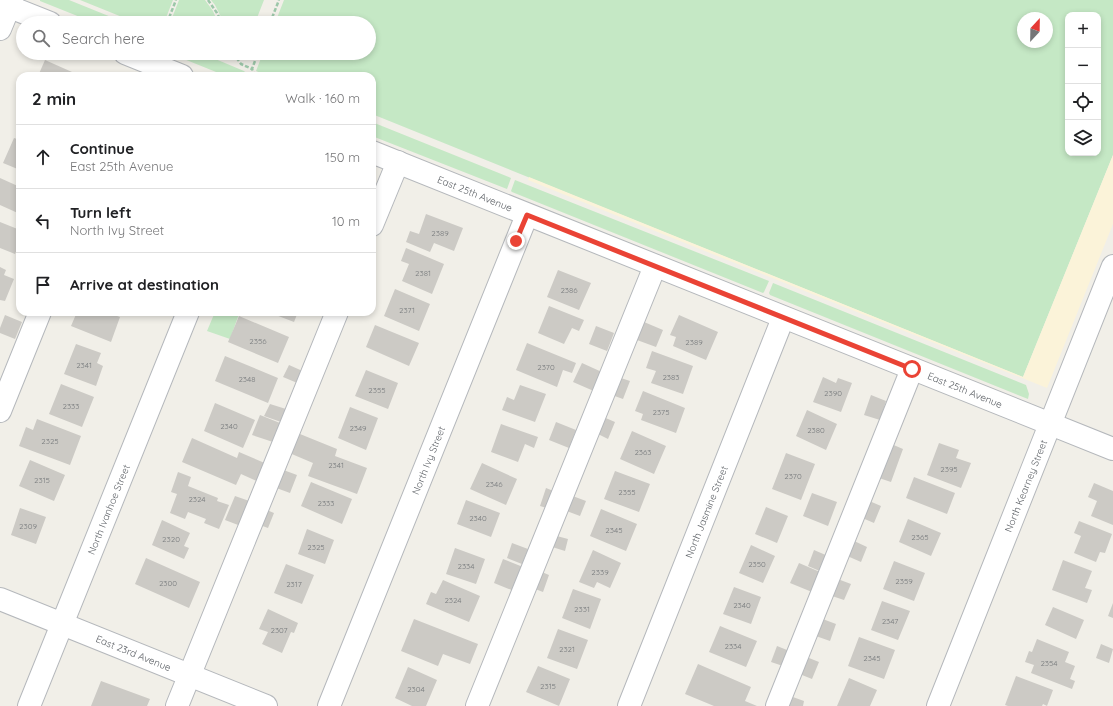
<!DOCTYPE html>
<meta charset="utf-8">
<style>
body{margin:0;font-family:Quicksand,sans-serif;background:#f2f2f2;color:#202124}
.controls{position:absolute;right:12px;top:12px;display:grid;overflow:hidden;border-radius:8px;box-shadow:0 2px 6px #0003}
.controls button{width:36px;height:36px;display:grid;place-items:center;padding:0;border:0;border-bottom:1px solid #e0e0e0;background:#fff;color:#202124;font:20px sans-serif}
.compass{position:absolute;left:1017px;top:12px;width:36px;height:36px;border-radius:50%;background:#fff;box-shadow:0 2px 6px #0003;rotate:22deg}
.stop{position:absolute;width:12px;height:12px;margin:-9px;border:3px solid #ea4335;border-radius:50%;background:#fff}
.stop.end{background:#ea4335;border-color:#fff;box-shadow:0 1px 4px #0008}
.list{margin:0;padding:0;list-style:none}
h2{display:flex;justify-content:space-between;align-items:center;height:52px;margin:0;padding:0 16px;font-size:17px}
h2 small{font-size:13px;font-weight:400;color:#757577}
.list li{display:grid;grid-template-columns:26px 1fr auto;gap:12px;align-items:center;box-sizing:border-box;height:64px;padding:0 16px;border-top:1px solid #e0e0e0}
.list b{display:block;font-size:15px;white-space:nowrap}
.list p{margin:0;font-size:13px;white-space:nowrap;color:#757577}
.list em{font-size:13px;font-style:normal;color:#757577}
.icon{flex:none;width:22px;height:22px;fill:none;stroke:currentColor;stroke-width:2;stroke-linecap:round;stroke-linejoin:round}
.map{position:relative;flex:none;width:1113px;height:706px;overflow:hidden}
.search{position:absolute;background:#fff;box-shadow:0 2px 6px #0003;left:16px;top:16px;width:360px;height:44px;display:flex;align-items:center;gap:10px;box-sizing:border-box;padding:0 14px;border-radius:22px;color:#757577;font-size:15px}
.panel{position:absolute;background:#fff;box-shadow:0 2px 6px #0003;left:16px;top:72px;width:360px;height:244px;border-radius:12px}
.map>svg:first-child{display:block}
</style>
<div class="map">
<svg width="1113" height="706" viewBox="0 0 1113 706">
<rect width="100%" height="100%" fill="#f1efe8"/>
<path fill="#c5e8c5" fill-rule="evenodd" d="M40 0H69L126 23H95L40 1Z
M80 0H173L164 23H137Z
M179 0H205L213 11 218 23H170Z
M211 0H264L255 23H224L215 5Z
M284 0H1113V155L1023 377 372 114V76H268L256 71 263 53H369V23H275ZM1068 15H1098V153H1068ZM1023 18H1047V42H1023Z
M169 53H201L244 71 249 76H226Z
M372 122 511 178 507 189 372 136Z
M515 180 769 281 764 292 763 293 512 192 511 191Z
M773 283 1026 385 1029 394 1028 399 770 295 769 293Z
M215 312H233L239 314 230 339 207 331Z"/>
<path fill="#fbf3d9" d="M1113 155V224L1047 388 528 180 529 177 1023 377Z"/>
<path fill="#cccac5" d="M45 60 81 76H38Z
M14 138 20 140V170L3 163Z
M0 178 20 187V214L0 205Z
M426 214 463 228 454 251 434 243 430 252 406 242 410 231 419 234Z
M0 222 20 230V242L15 254 0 248Z
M406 248 444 264 432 294 402 281 409 264 401 261Z
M0 267 6 270 4 275 14 279 5 301 0 300Z
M558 270 591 283 579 310 547 297Z
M395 289 430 304 419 331 384 316Z
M549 306 584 320 579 331 572 328 564 344 538 333Z
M77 312H106L120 317 111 342 71 326Z
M268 312H298L294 322Z
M5 315 22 322 15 339 0 333V328Z
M679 315 718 332 706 360 673 346 676 337 670 335Z
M239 316 289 337 278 363 228 342Z
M644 322 663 330 656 347 637 340Z
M375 325 419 343 409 366 366 347Z
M596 326 614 333 607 351 589 344Z
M527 343 576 363 572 373 563 370 557 387 516 370Z
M76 344 101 353 97 363 103 366 96 386 64 374Z
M652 351 693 366 683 394 651 383 656 371 646 368Z
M225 356 278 378 268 403 215 381Z
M582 363 604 373 596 392 573 382Z
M289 365 307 373 302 385 283 377Z
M366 370 398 383 388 409 355 396Z
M615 376 630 381 623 399 609 394Z
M823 377 836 383 838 378 852 383 841 412 813 402Z
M61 384 94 397 82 427 49 414Z
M520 385 546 394 535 422 502 410 507 397 514 400Z
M643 391 685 408 676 433 641 420 643 414 635 411Z
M871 395 886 401 880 420 864 415Z
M215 403 255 420 243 448 204 431Z
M270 404 286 409 281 422 264 416Z
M350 407 378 418 366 450 338 438Z
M807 410 837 424 826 450 796 436Z
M260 415 280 423 273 442 252 435Z
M601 416 615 422 608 439 594 432Z
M37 419 81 436 70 465 19 446 26 427 33 430Z
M556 422 576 430 569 448 549 440Z
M501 424 538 437 534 448 525 444 518 462 491 452Z
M632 431 666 446 654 474 620 459Z
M295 432 337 449 335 456 367 468 357 494 308 476 313 463 287 452Z
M192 438 237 458 239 452 267 464 259 482 241 474 236 485 182 462Z
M889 443 903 449 891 482 876 477Z
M939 443 959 450 956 458 971 463 961 488 927 475Z
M786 453 815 464 801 500 772 489Z
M30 460 65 475 54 501 19 486Z
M482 463 517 479 506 505 470 489Z
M278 468 297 475 290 493 271 486Z
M615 471 650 484 639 512 604 499Z
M178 472 191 477 188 486 218 498 217 501 229 505 219 529 204 523 206 519 188 512 185 519 170 513 177 494 171 492Z
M914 477 955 493 947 514 906 498Z
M311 482 352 499 342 524 301 506Z
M1094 483 1113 491V525L1091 516 1097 501 1088 497Z
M546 488 556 492 550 509 540 506Z
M812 493 837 502 828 526 803 516Z
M570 495 586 501 580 516 564 510Z
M235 496 255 503 246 528 225 520Z
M466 500 500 513 491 537 457 524Z
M867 500 881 506 874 523 860 517Z
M766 507 788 516 777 543 755 534Z
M20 508 46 517 36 544 11 535Z
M262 508 274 513 268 528 257 524Z
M601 509 637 524 626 551 590 536Z
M908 519 941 533 931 556 899 542Z
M162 520 190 533 184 546 189 548 184 559 152 545Z
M1079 521 1112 534 1105 553 1100 552 1096 562 1074 553 1081 536 1074 533Z
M307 529 334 540 325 564 298 554Z
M553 535 568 539 565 551 549 546Z
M852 540 867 547 861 562 845 555Z
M512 543 528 549 522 564 507 558Z
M751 545 775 556 763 583 739 573Z
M455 548 485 559 476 584 446 574Z
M593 550 621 563 610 588 597 582 594 588 579 582Z
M814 550 828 556 822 572 808 566Z
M146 558 200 582 189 608 135 584Z
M503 559 523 567 514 591 494 583Z
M1063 560 1092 571 1085 588 1092 590 1087 603 1052 590Z
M894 561 925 573 914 601 883 589Z
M799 563 820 572 812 592 790 583Z
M286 564 314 575 302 604 274 593Z
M537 570 549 575 543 592 530 587Z
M835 578 851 584 844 600 829 595Z
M443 580 480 596 469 622 426 604 431 592 436 594Z
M734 587 761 597 751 624 723 614Z
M573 589 601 599 590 629 562 618Z
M882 601 910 611 898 640 871 630Z
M1113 603V618L1108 616Z
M1053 607 1084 620 1076 639 1045 625Z
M268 609 298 623 294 633 291 632 282 653 262 644 268 632 259 629Z
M820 618 836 624 830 641 813 635Z
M414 619 478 644 470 664 443 654 438 666 401 651Z
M720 626 757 641 746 667 709 652Z
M558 629 588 640 577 669 547 658Z
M859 637 895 650 884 679 848 666Z
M1037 639 1069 652 1065 662 1075 666 1070 679 1075 681 1072 689 1031 673 1034 665 1025 662 1029 651 1032 652Z
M1101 644 1113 649 1109 663 1096 658Z
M777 646 792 652 786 667 771 662Z
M804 656 819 662 812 679 797 673Z
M698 664 751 687 745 701 757 706H714L685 694Z
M538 666 570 679 559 706 526 692Z
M408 667 437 680 426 706H412L395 698Z
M1016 676 1053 690 1047 706 1043 704 1042 706H1008L1005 705Z
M849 678 877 690 870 706H837Z
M101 681 150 699 147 706H91Z
M790 696 804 701 803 706H786Z"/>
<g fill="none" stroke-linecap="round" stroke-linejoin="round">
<defs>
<g id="minor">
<path d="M0 3 50 23"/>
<path d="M0 29 12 0"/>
<path d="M125 53 182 76"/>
<path id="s1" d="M372 152 1113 449"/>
<path d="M372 225 398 162"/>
<path d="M0 411 40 312"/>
<path id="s2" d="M0 599 266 706"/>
<path id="s3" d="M29 706 188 312"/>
<path d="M177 706 337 312"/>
<path id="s4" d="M329 706 527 215"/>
<path d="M477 706 655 266"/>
<path id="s5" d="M629 706 783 318"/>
<path d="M777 706 912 369"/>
<path id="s6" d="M938 706 1113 266"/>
</g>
</defs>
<use href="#minor" stroke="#b5b8bc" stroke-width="24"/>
<path stroke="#9cc7a9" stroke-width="2.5" stroke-dasharray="4 2" stroke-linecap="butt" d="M208 0 217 13 222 23
M167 23 176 0
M270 23 279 0
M233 53 241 64 252 69
M253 76 254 73 252 69 258 53"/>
<use href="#minor" stroke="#fff" stroke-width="22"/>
</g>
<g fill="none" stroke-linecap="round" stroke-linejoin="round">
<path stroke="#ea4335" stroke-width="5" d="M516 241 527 215 912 369"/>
</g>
<g text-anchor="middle" stroke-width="3.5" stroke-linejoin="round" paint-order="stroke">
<g font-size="8" fill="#7a7d7f">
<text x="440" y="236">2389</text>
<text x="423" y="276">2381</text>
<text x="569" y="293">2386</text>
<text x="407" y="313">2371</text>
<text x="258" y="344">2356</text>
<text x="694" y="345">2389</text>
<text x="84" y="368">2341</text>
<text x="546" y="370">2370</text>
<text x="671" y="380">2383</text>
<text x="247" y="382">2348</text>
<text x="377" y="393">2355</text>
<text x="833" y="396">2390</text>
<text x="71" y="409">2333</text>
<text x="661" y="415">2375</text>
<text x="229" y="429">2340</text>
<text x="358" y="431">2349</text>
<text x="816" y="433">2380</text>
<text x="50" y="444">2325</text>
<text x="643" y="455">2363</text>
<text x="336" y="468">2341</text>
<text x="949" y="472">2395</text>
<text x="793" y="479">2370</text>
<text x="42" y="483">2315</text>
<text x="494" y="487">2346</text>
<text x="627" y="495">2355</text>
<text x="197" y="502">2324</text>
<text x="326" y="506">2333</text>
<text x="478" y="521">2340</text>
<text x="28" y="529">2309</text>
<text x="614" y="533">2345</text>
<text x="920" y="540">2365</text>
<text x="171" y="542">2320</text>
<text x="316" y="550">2325</text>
<text x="757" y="567">2350</text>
<text x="466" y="569">2334</text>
<text x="600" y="575">2339</text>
<text x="904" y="584">2359</text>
<text x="168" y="586">2300</text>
<text x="294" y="587">2317</text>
<text x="453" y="603">2324</text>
<text x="742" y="608">2340</text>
<text x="582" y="612">2331</text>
<text x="890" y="624">2347</text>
<text x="279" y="633">2307</text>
<text x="733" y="649">2334</text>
<text x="567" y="652">2321</text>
<text x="872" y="661">2345</text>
<text x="1049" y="666">2354</text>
<text x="548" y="689">2315</text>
<text x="416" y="692">2304</text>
</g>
<g font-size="10" fill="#5f6368" stroke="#fff">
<text dy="4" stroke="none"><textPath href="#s1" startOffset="111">East 25th Avenue</textPath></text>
<text dy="4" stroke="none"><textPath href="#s1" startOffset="639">East 25th Avenue</textPath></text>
<text dy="4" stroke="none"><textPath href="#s4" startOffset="265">North Ivy Street</textPath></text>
<text dy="4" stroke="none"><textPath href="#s6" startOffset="237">North Kearney Street</textPath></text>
<text dy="4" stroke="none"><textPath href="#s3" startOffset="212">North Ivanhoe Street</textPath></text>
<text dy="4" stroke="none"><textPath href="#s5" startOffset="209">North Jasmine Street</textPath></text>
<text dy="4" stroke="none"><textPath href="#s2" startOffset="144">East 23rd Avenue</textPath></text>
</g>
</g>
</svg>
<div class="controls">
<button>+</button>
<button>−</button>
<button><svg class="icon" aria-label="locate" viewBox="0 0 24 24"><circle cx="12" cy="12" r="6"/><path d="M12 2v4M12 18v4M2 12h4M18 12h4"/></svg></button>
<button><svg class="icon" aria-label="layers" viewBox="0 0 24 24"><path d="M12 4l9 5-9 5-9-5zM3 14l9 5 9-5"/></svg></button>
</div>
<svg class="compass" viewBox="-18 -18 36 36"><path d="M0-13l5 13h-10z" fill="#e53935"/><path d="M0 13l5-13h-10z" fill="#757577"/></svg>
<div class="stop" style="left:912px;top:369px"></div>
<div class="stop end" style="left:516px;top:241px"></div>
<div class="search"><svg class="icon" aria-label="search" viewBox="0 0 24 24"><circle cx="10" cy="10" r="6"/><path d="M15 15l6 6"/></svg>Search here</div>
<section class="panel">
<h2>2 min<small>Walk · 160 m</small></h2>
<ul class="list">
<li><svg class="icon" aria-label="ahead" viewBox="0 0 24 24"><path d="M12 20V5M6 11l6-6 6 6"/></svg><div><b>Continue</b><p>East 25th Avenue</p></div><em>150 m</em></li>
<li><svg class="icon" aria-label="left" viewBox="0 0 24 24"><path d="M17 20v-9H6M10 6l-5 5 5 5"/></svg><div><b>Turn left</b><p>North Ivy Street</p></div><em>10 m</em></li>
<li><svg class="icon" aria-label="arrive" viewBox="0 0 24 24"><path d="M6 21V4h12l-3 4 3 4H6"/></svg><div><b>Arrive at destination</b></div></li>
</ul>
</section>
</div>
